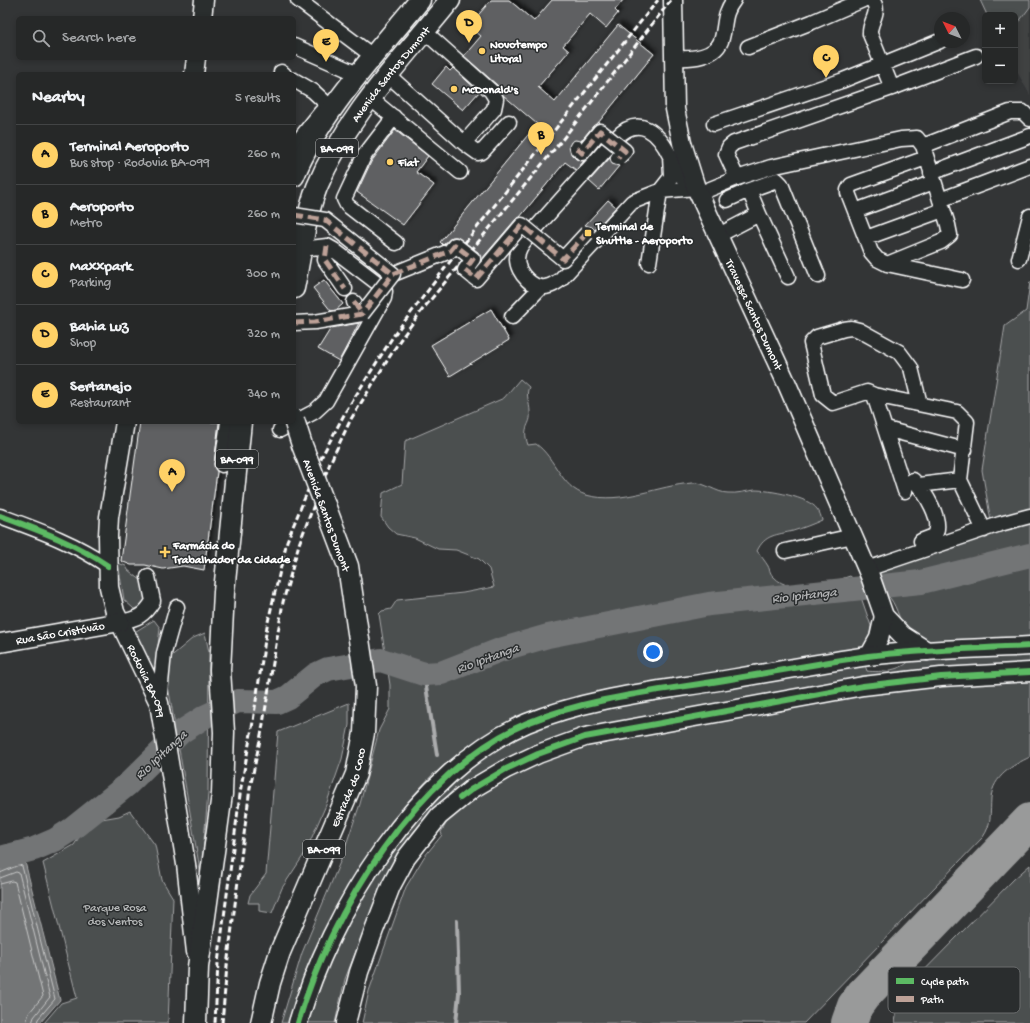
<!DOCTYPE html>
<meta charset="utf-8">
<style>
body{margin:0;font-family:"Gochi Hand",sans-serif;background:#323434;color:#f1f3f6}
.controls{position:absolute;right:12px;top:12px;display:grid;overflow:hidden;border-radius:6px;box-shadow:0 2px 6px #0003}
.controls button{width:36px;height:36px;display:grid;place-items:center;padding:0;border:0;border-bottom:1px solid #424445;background:#262828;color:#f1f3f6;font:20px sans-serif}
.compass{position:absolute;left:934px;top:12px;width:36px;height:36px;border-radius:50%;background:#262828;box-shadow:0 2px 6px #0003;rotate:312deg}
.you{position:absolute;left:653px;top:652px;width:14px;height:14px;margin:-10px;border:3px solid #fff;border-radius:50%;background:#1a73e8;box-shadow:0 0 0 6px #1a73e833}
.badge{display:grid;place-items:center;width:26px;height:26px;border-radius:50%;background:#ffd166;color:#111;font-size:13px;font-weight:700}
.pin{position:absolute;translate:-50% -33px;filter:drop-shadow(0 1px 2px #0008)}
.pin::after{content:'';position:absolute;top:21px;width:14px;height:12px;background:inherit;clip-path:polygon(0 0,100% 0,50% 100%)}
.list{margin:0;padding:0;list-style:none}
h2{display:flex;justify-content:space-between;align-items:center;height:52px;margin:0;padding:0 16px;font-size:17px}
h2 small{font-size:13px;font-weight:400;color:#a4a6a8}
.list li{display:grid;grid-template-columns:26px 1fr auto;gap:12px;align-items:center;box-sizing:border-box;height:60px;padding:0 16px;border-top:1px solid #424445}
.list b{display:block;font-size:15px;white-space:nowrap}
.list p{margin:0;font-size:13px;white-space:nowrap;color:#a4a6a8}
.list em{font-size:13px;font-style:normal;color:#a4a6a8}
.icon{flex:none;width:22px;height:22px;fill:none;stroke:currentColor;stroke-width:2;stroke-linecap:round;stroke-linejoin:round}
.map{position:relative;flex:none;width:1030px;height:1023px;overflow:hidden}
.search{position:absolute;background:#262828;box-shadow:0 2px 6px #0003;left:16px;top:16px;width:280px;height:44px;display:flex;align-items:center;gap:10px;box-sizing:border-box;padding:0 14px;border-radius:6px;color:#a4a6a8;font-size:15px}
.panel{position:absolute;background:#262828;box-shadow:0 2px 6px #0003;left:16px;top:72px;width:280px;height:352px;border-radius:6px}
.map>svg:first-child{display:block}
</style>
<div class="map">
<svg width="1030" height="1023" viewBox="0 0 1030 1023">
<defs>
<filter id="shadow"><feDropShadow dx="3.5" dy="-3.5" stdDeviation="2" flood-color="#0009"/></filter>
</defs>
<rect width="100%" height="100%" fill="#333536"/>
<filter id="ink" filterUnits="userSpaceOnUse"><feTurbulence type="fractalNoise" baseFrequency=".025" numOctaves="2"/><feDisplacementMap in="SourceGraphic" scale="8" xChannelSelector="R" yChannelSelector="G"/><feConvolveMatrix kernelMatrix="1 2 1 2 8 2 1 2 1" color-interpolation-filters="sRGB"/></filter>
<g filter="url(#ink)">
<path fill="#404243" d="M980 0H1030V95L1015 68V15H987Z"/>
<path fill="#4c4f50" stroke="#a6a7a8" d="M980 0H1030V7L1015 27V15H987Z
M1030 282V757C1013 765 993 776 991 798 990 813 992 824 983 837L804 1023H362L369 991 406 887 424 857 442 835 441 832 454 811 469 796 456 787 415 830 401 849 387 873 345 979 335 1023H306L334 948 375 873 410 827 452 783 435 772C365 844 320 929 290 1023H281L302 953 340 862 360 804 379 730 390 709V685L379 614 382 611 391 609 397 600 463 593 494 587 489 569 479 559 456 550 438 549 415 538 396 534 388 527 381 517 383 493 402 484 405 441 504 398 520 379 529 387C525 395 530 403 530 412 532 426 521 425 528 445L536 444C556 458 560 487 586 495 622 505 658 485 693 483 705 482 716 493 728 493 737 494 746 491 755 490 769 490 809 497 817 509 820 512 821 517 822 520 813 524 803 528 793 531 777 535 765 534 757 551 761 556 765 561 768 566 770 570 770 574 774 577 791 596 829 583 850 576L855 580 871 626 865 665 867 671C879 673 906 670 911 658 906 642 898 598 883 592L877 572 993 533 982 470 1005 326 1026 311Z
M118 563 126 566 128 570 142 581 149 596 139 607 134 609 124 600Z
M154 620 160 628 155 671 133 633Z
M205 633 209 652 208 794 201 876 167 680 168 659 193 638Z
M349 703V725L342 759 326 805 305 853 282 888 272 913 259 911V903H248L250 895 266 874 278 732Z
M130 811 155 845 162 880 173 898 168 1023H44L61 1003 77 998 43 863 74 845 90 821 119 816Z
M1030 865V1023H895L897 1009 903 992 1014 879Z"/>
<path fill="#737576" stroke="#abacad" d="M24 858 60 1000 40 1023H0V870Z"/>
<g fill="none" stroke-linecap="round" stroke-linejoin="round">
<path stroke="#c7c8c8" stroke-width="1" d="M0 873 19 865 22 866 55 999 38 1019 37 1023
M0 878 16 872 19 873 50 997 34 1017 32 1023
M0 884 12 881 15 882 43 996 29 1013 26 1023"/>
<path stroke="#abacad" stroke-width="4" d="M424 674 437 755
M456 1023 459 993 457 921"/>
<path stroke="#737576" stroke-width="24" d="M0 858 34 849 55 840 72 829 127 785 181 732 206 716 238 701 277 702 288 697 315 675 328 669 381 660 424 674 441 673 500 650 548 636 709 604 921 582 1030 555"/>
<path stroke="#999a9a" stroke-width="36" d="M849 1023 855 1006 863 995 1030 821"/>
</g>
<path fill="#5f6162" stroke="#fff" filter="url(#shadow)" d="M491 0H509L534 21 552 0H623L615 10 618 13 606 28 590 14 563 46 569 51 538 87 555 102 618 25 654 54 598 123 593 126 581 141 575 140 571 142 569 146 571 154 576 159 584 161 576 170 565 162 520 217 516 219 481 260 478 252 457 237H452L443 245 440 242 537 124 503 95 497 85 464 56 481 36 469 26Z
M446 67 450 71 453 68 479 92 463 110 432 84Z
M395 130 428 156 416 172 434 185 403 225 357 192 371 162Z
M610 158 612 164 619 166 599 190 589 181Z
M608 200 616 207 595 230 592 227 585 225Z
M324 280 343 304 336 310 331 311 313 288Z
M491 309 509 340 450 376 431 345Z
M359 323 339 361 318 349 331 328Z
M140 422H219L214 464 217 472 204 570 183 566 163 569 145 565H131L121 561Z"/>
<g fill="none" stroke-linecap="round" stroke-linejoin="round">
<defs>
<path id="minor" d="M298 0 374 57
M872 0C882 12 869 21 870 34L892 88
M424 31 491 91 496 99 494 109 464 143
M294 46 360 75
M748 47 812 22 863 0
M674 58C690 59 717 58 722 38 726 23 723 14 734 0
M281 72 284 74
M388 75 464 143 478 153 482 152 509 122
M294 80 313 91 328 105
M370 98 460 172
M394 117 364 156 344 199 347 205 396 243
M714 124 841 81 940 41
M616 138C639 114 658 132 670 156 674 163 676 170 681 176 684 180 689 181 694 183
M294 146 321 112
M923 146 1010 112H1023L1030 119
M926 158 851 185 848 190V193L871 252 877 259 887 264 962 280
M931 173 1030 136
M737 178 726 154 729 147 734 143 892 88 976 56
M698 194 737 178 771 167 901 139 917 138 923 146 948 225 950 235 941 242 887 264
M727 200 749 190
M940 200 1030 166
M855 211 934 182
M759 214 788 277
M535 229 608 147
M717 236 759 214 749 190 777 180 781 184 818 276
M528 237C522 243 517 250 517 259 517 273 534 292 549 286 553 285 557 282 560 280L632 202 660 191 696 188
M866 238 943 210
M327 246 325 260 345 289
M1019 259 1030 216
M649 263 660 191 671 177 670 155
M393 274 450 251
M512 317 541 287
M294 323 315 322 362 314 354 302
M874 395 957 412 967 422 960 480 919 485
M886 429 965 450
M280 430 314 412 326 401 384 298 385 291 380 285 334 250 327 246 302 249
M222 465 228 422
M913 480C924 490 945 522 934 536L921 541
M960 480 984 530
M905 491 874 395 867 392 833 403 823 395 811 343 817 337 844 329 851 328 859 330 899 352 911 368 920 404
M0 516C38 530 75 543 108 566
M785 551 853 536
M867 569 1000 524 1030 516
M120 622C137 619 144 616 153 601L148 577
M159 703 164 653 177 607"/>
<g id="major">
<path id="s1" d="M673 0 675 109 682 143 696 188 787 384 870 576 884 616 902 635 927 651"/>
<path d="M202 18 204 0"/>
<path d="M194 74 196 58"/>
<path id="s2" d="M125 422 109 517 108 536 109 587 115 612 159 703 186 864 196 952"/>
<path id="s3" d="M0 643 120 622"/>
<path d="M869 656 879 638 884 616"/>
<path d="M298 1023C330 912 417 770 527 723 590 697 659 691 725 680 773 672 820 663 868 656 921 649 976 649 1030 646"/>
<path d="M346 1023 359 972 374 930 391 886 406 858 439 816 472 789 506 769 538 754 585 737 863 686 941 677 1030 672"/>
</g>
<g id="highway">
<path d="M294 176C320 112 377 53 420 0"/>
<path id="s4" d="M294 288C301 255 305 218 317 187 347 115 402 60 450 0"/>
<path d="M196 1023 198 967 222 794 224 732 220 670 224 592 241 422"/>
<path id="s5" d="M261 1023 270 983 280 952 356 774 364 733 366 686 348 566 325 505"/>
</g>
</defs>
<use href="#minor" stroke="#fff" stroke-width="17"/>
<use href="#major" stroke="#fff" stroke-width="21"/>
<use href="#highway" stroke="#fff" stroke-width="23"/>
<use href="#minor" stroke="#2a2d2e" stroke-width="14"/>
<use href="#major" stroke="#2a2d2e" stroke-width="18"/>
<use href="#highway" stroke="#2a2d2e" stroke-width="20"/>
<path stroke="#fff" stroke-width="3" stroke-dasharray="6 3" stroke-linecap="butt" d="M215 1023 218 963 241 787 252 728 267 626 287 541 322 456 346 411 394 335 452 259 658 0
M222 1023 227 966 250 788 262 730 283 602 299 544 330 463 351 419 400 340 423 309 562 140 671 0"/>
<defs>
<path id="minor-bridge" d="M577 148 582 153 600 131 625 151 618 158
M294 215 325 220 393 274 362 314
M450 251 455 245 473 259 465 270 476 279 522 225 563 259 587 233"/>
<path id="highway-bridge" d="M294 420 302 445 325 505"/>
</defs>
<use href="#minor-bridge" stroke="#fff" stroke-width="17" stroke-linecap="butt"/>
<use href="#highway-bridge" stroke="#fff" stroke-width="23" stroke-linecap="butt"/>
<use href="#minor-bridge" stroke="#2a2d2e" stroke-width="14"/>
<use href="#highway-bridge" stroke="#2a2d2e" stroke-width="20"/>
<path stroke="#bda197" stroke-width="5" stroke-dasharray="10 5" stroke-linecap="butt" d="M577 148 582 153 600 131 625 151 618 158
M294 215 325 220 393 274
M327 246 325 260 345 289
M354 302 362 314
M294 323 315 322 362 314 393 274 450 251 455 245 473 259 465 270 476 279 522 225 563 259 587 233"/>
<defs>
<path id="cycleway" d="M0 516C38 530 75 543 108 566
M460 798 472 789 506 769 538 754 585 737 863 686 941 677 1030 672
M298 1023C330 912 417 770 527 723 590 697 659 691 725 680 773 672 820 663 868 656 921 649 976 649 1030 646"/>
</defs>
<use href="#cycleway" stroke="#2a2d2e" stroke-width="8"/>
<use href="#cycleway" stroke="#5cba63" stroke-width="6"/>
</g>
</g>
<g fill="#ffd166" stroke="#2a2d2e" stroke-width="1.5">
<circle cx="482" cy="51" r="4"/>
<circle cx="454" cy="89" r="4"/>
<circle cx="390" cy="162" r="4"/>
<rect x="584" y="229" width="8" height="8" rx="2"/>
<path d="M163 546h4v4h4v4h-4v4h-4v-4h-4v-4h4z"/>
</g>
<g text-anchor="middle" stroke-width="3" stroke-linejoin="round" paint-order="stroke">
<g fill="#2a2d2e" stroke="#bfc0c0" stroke-width="1">
<rect x="316" y="139" width="42" height="18" rx="3"/>
<rect x="216" y="450" width="42" height="18" rx="3"/>
<rect x="303" y="840" width="42" height="18" rx="3"/>
</g>
<g font-size="11" font-weight="bold" fill="#fff">
<text x="337" y="152">BA-099</text>
<text x="237" y="463">BA-099</text>
<text x="324" y="853">BA-099</text>
</g>
<g font-size="12" font-weight="bold" fill="#fff" stroke="#2a2d2e" text-anchor="start">
<text x="490" y="48">Novotempo<tspan x="490" dy="14">Litoral</tspan></text>
<text x="462" y="93">McDonald's</text>
<text x="398" y="166">Fiat</text>
<text x="596" y="230">Terminal de<tspan x="596" dy="14">Shuttle - Aeroporto</tspan></text>
<text x="173" y="549">Farmácia do<tspan x="173" dy="14">Trabalhador da Cidade</tspan></text>
</g>
<g font-size="12" fill="#fff" stroke="#2a2d2e">
<text dy="4" stroke="none"><textPath href="#s4" startOffset="239">Avenida Santos Dumont</textPath></text>
<text dy="4" stroke="none"><textPath href="#s1" startOffset="330">Travessa Santos Dumont</textPath></text>
<text transform="translate(327 515) rotate(70)" y="4">Avenida Santos Dumont</text>
<text dy="4" stroke="none"><textPath href="#s3" startOffset="61">Rua São Cristóvão</textPath></text>
<text dy="4" stroke="none"><textPath href="#s2" startOffset="268">Rodovia BA-099</textPath></text>
<text dy="4" stroke="none"><textPath href="#s5" startOffset="252">Estrada do Coco</textPath></text>
</g>
<g font-size="12" fill="#b7b9b9" stroke="#2a2d2e">
<text x="115" y="911">Parque Rosa<tspan x="115" dy="14">dos Ventos</tspan></text>
</g>
<g font-size="13" font-style="italic" fill="#b2b3b4" stroke="#2a2d2e">
<text transform="translate(804 594) rotate(-6)" y="5">Rio Ipitanga</text>
<text transform="translate(487 657) rotate(-20)" y="5">Rio Ipitanga</text>
<text transform="translate(160 754) rotate(-43)" y="5">Rio Ipitanga</text>
</g>
</g>
<rect x="888" y="967" width="132" height="46" rx="6" fill="#2a2d2e" stroke="#6a6c6d" stroke-width="1"/>
<rect x="896" y="978" width="18" height="6" fill="#5cba63"/>
<rect x="896" y="996" width="18" height="6" fill="#bda197"/>
<g font-size="11" fill="#fff">
<text x="921" y="985">Cycle path</text>
<text x="921" y="1003">Path</text>
</g>
</svg>
<div class="controls">
<button>+</button>
<button>−</button>
</div>
<svg class="compass" viewBox="-18 -18 36 36"><path d="M0-13l5 13h-10z" fill="#e53935"/><path d="M0 13l5-13h-10z" fill="#a4a6a8"/></svg>
<div class="you"></div>
<div class="pin badge" style="left:172px;top:492px">A</div>
<div class="pin badge" style="left:541px;top:155px">B</div>
<div class="pin badge" style="left:826px;top:78px">C</div>
<div class="pin badge" style="left:469px;top:43px">D</div>
<div class="pin badge" style="left:326px;top:62px">E</div>
<div class="search"><svg class="icon" aria-label="search" viewBox="0 0 24 24"><circle cx="10" cy="10" r="6"/><path d="M15 15l6 6"/></svg>Search here</div>
<section class="panel">
<h2>Nearby<small>5 results</small></h2>
<ul class="list">
<li><span class="badge">A</span><div><b>Terminal Aeroporto</b><p>Bus stop · Rodovia BA-099</p></div><em>260 m</em></li>
<li><span class="badge">B</span><div><b>Aeroporto</b><p>Metro</p></div><em>260 m</em></li>
<li><span class="badge">C</span><div><b>Maxxpark</b><p>Parking</p></div><em>300 m</em></li>
<li><span class="badge">D</span><div><b>Bahia Luz</b><p>Shop</p></div><em>320 m</em></li>
<li><span class="badge">E</span><div><b>Sertanejo</b><p>Restaurant</p></div><em>340 m</em></li>
</ul>
</section>
</div>
